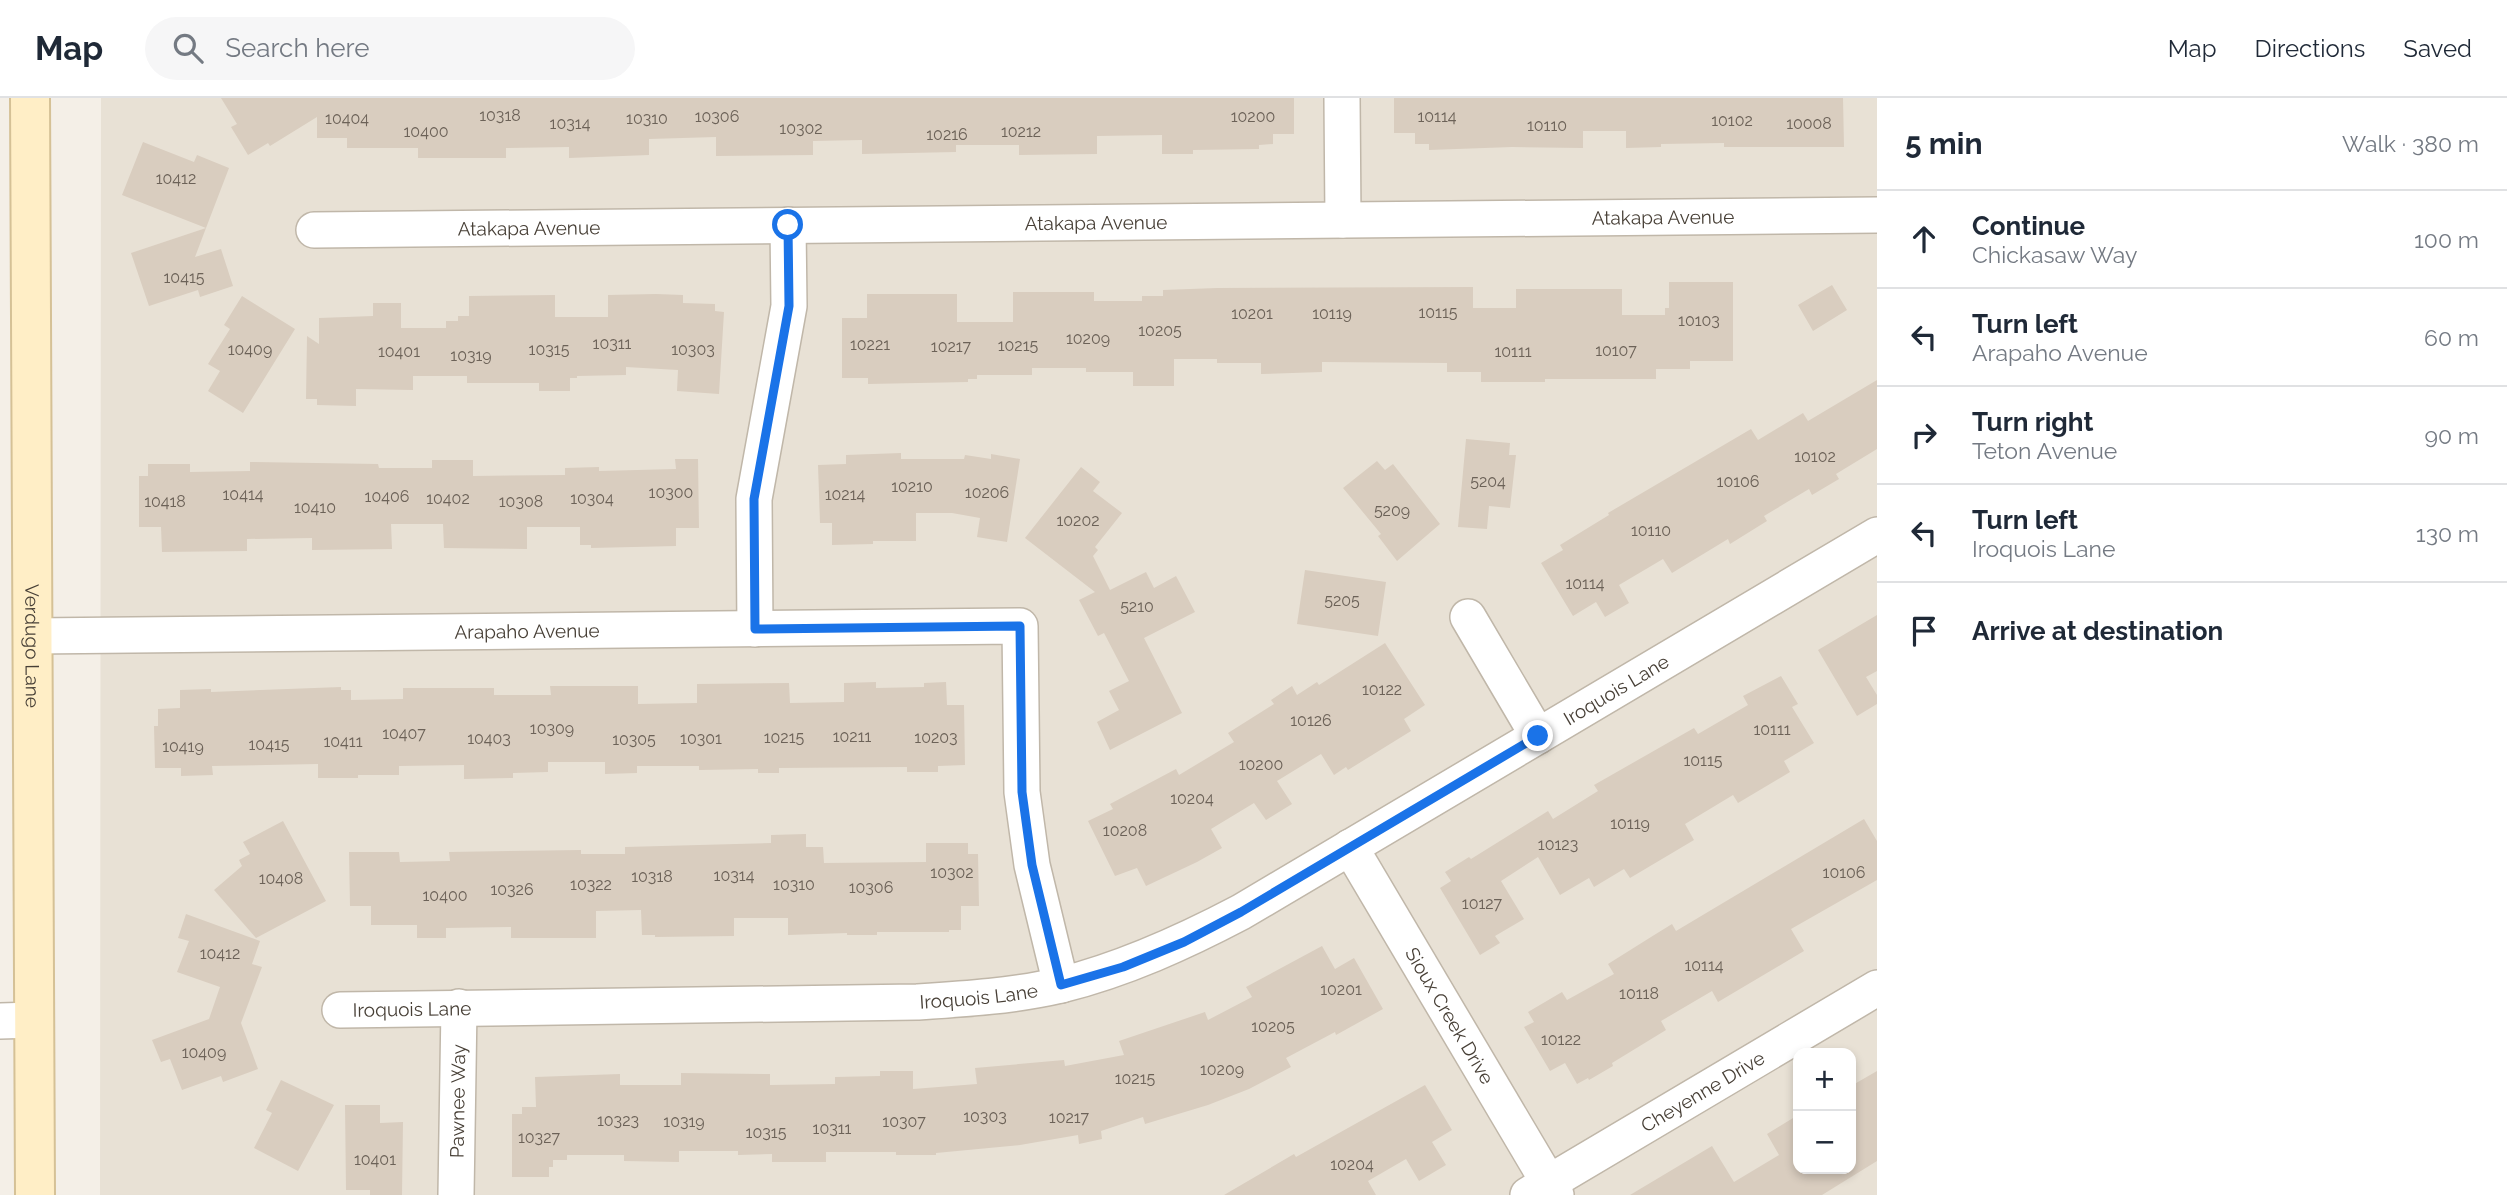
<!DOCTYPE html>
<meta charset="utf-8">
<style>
body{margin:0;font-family:Raleway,sans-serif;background:#f6f6f7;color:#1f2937}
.controls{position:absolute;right:21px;bottom:21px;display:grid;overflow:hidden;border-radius:14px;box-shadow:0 4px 10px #0003}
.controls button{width:63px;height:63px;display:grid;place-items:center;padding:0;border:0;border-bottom:2px solid #e0e1e3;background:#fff;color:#1f2937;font:35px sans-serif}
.stop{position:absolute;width:21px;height:21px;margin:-16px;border:5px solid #1a73e8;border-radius:50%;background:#fff}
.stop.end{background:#1a73e8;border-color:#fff;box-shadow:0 2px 7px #0008}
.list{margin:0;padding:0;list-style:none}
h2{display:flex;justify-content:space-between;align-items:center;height:91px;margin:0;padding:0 28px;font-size:30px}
h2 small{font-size:23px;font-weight:400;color:#747a83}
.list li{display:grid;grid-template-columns:46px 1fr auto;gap:21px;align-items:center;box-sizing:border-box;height:98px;padding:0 28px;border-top:2px solid #e0e1e3}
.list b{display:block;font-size:26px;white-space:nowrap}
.list p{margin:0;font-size:23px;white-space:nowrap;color:#747a83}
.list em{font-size:23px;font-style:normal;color:#747a83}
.icon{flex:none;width:38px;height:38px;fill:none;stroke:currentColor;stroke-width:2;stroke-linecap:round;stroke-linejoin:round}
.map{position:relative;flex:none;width:1877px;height:1097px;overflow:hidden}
header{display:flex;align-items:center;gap:42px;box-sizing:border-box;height:98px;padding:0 35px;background:#fff;border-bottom:2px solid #e0e1e3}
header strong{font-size:33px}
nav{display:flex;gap:38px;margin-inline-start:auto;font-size:24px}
.search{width:490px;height:63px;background:#f6f6f7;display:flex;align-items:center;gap:18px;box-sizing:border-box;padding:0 24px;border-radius:38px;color:#747a83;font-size:26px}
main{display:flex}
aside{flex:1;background:#fff}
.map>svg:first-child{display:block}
</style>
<header>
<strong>Map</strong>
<div class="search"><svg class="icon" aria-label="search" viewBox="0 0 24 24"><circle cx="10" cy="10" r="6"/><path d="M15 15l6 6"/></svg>Search here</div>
<nav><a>Map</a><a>Directions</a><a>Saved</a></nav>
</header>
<main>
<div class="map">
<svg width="1877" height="1097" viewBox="0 0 1877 1097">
<rect width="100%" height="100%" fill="#f4efe7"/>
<path fill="#e8e1d5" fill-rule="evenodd" d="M101 0H1877V1097H100ZM1798 955H1851V1071H1798Z"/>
<path fill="#d9cdbf" d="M221 0H1294V36H1273V46L1259 47V51L1193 52V56H1162V37L1097 38V56L1019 57V47H956V54L862 56V42L813 43V57L716 58V39L649 41V57L569 60V49L506 50V60H418V50H347V40H317V19L270 48 268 45 248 57 231 29 237 26Z
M1394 0H1843L1844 49H1724V45L1661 46V49L1626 50V33H1583V50L1512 49 1429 52V46H1415V35H1394Z
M143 44 194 64 197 57 229 70 206 130 122 97Z
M206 130 195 159 221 151 233 188 200 199 198 192 149 208 131 155Z
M1669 184H1733V263H1690V271H1656V281H1545V284H1481V274H1447V265L1322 264V274L1261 276V265H1217V261H1174V288H1133V274H1086V270H1032V277H977V281H968V284L868 286V280H842V220H867V196H957V224H1013V194H1094V203H1142V198H1163V192L1217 190 1473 189V210H1516V191H1622V217H1665V210H1669Z
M1832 187 1847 212 1813 233 1798 207Z
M656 196 683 197V205L715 206V213L724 214 719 296 677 293 678 272 626 269V277L577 278V280H570V293H539V285H467V278H413V292L356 291V308L317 307V301H306L307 238 319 246V220L373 218V205H401V230H446V223H458V218H469V198L555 197V219H608V197Z
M242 198 295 231 243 315 208 293 220 273 208 266 230 231 224 227Z
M1877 282V351L1836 376 1839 381 1812 397 1809 391 1764 418 1767 423 1730 446 1728 441 1672 475 1663 461 1619 487 1629 505 1605 519 1596 504 1573 518 1541 465 1563 452 1560 447 1609 417 1608 415 1751 331 1758 342 1803 315 1808 323Z
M1466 341 1510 345 1509 357H1516L1510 410 1489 408 1487 431 1458 429Z
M901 355V361H964L965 357 991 361V356L1020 361 1007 444 977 439 980 420 952 415H916V443H873V446L832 447V425H820L818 367 846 366V357Z
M675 361H698L699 430H676V448L591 450V447H580V429H527V451L444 450 443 426H391L392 451 312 452V440L247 441V453L162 454 161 429H139V378H148V366H190V374L250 373V364L378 366 379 370H432V362H473V378L565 377V370L599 369V373L676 371Z
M1377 363 1385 372 1393 366 1440 426 1397 463 1378 438 1381 436 1343 390Z
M1081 369 1100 384 1093 393 1122 415 1095 449 1098 452 1093 458 1110 492 1146 474 1154 490 1176 478 1195 514 1144 540 1182 615 1110 652 1097 624 1119 612 1109 593 1129 583 1104 535 1098 538 1079 502 1095 494 1025 440Z
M1305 472 1386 484 1378 538 1297 526Z
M1877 517V573L1866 579 1877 597V606L1857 618 1818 552Z
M1385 545 1425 607 1404 621 1411 633 1348 672 1346 669 1334 677 1321 656 1277 683 1292 706 1266 722 1254 705 1211 731 1222 750 1197 764 1146 788 1137 770 1115 778 1088 723 1113 711 1110 706 1176 671 1179 677 1234 644 1228 635 1274 606 1271 602 1292 588 1297 597 1317 584 1319 587Z
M1781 578 1798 606 1792 609 1814 645 1784 663 1790 674 1738 705 1733 697 1685 726 1694 742 1630 780 1624 771 1594 789 1589 780 1560 797 1538 759 1501 783 1524 821 1495 838 1500 845 1480 857 1440 790 1451 783 1445 774 1469 759 1471 761 1548 713 1553 721 1598 693 1594 687 1694 630 1698 636 1748 607 1743 598Z
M876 584V590L924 589V585L946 584 947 607H964L965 667 938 668V674H907V669L779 670V675H758V671L699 672V668H637V675L605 676V664H548V674L513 675V680L464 681V667L399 668V677H358V680H318V666L212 668 213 677 181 678V670H155L154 628H158V611L180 610V592L211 591V594L341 589V592H351V602L403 601V590H494V597H551L550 588H638V606L697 605V586L789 585 790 605 844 604V585Z
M1864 721 1877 743V782L1791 831 1804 853 1718 904 1712 893 1661 923 1666 932 1612 965 1613 968 1589 982 1588 980 1577 986 1565 965 1550 973 1524 929 1534 924 1528 914 1562 894 1567 902 1614 876 1608 866 1651 839 1672 826 1676 833Z
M283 723 326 803 256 840 214 792 242 768 239 762 250 756 243 744Z
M806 736V749H823L824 765 926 764V745H968V756H978L979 808H961V832H949V834H877V837H847V835L788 837V820H734V838L655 839V837H642L641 812 596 813V840H511V829L446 830V840H417V827H371V808H350L349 754H399L400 764 450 763 449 754 581 752V756H625V749L771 745V737Z
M186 816 260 843 252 866 262 869 241 925 258 971 223 984 221 978 182 992 170 961 161 964 152 942 209 921 220 889 177 874 189 843 178 840Z
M1322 848 1335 871 1354 860 1383 911 1336 937 1335 934 1286 960 1291 969 1249 991 1208 1007 1145 1026 1143 1019 1101 1033 1102 1041 1079 1046 1078 1037 1020 1047 936 1055V1057H896V1054H826V1064H772V1056L738 1057V1053H679V1064L624 1063V1057H567V1062H553V1069H549V1079H512V1016H522V1009H536L535 979 620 976V987H681V975L770 976V987L835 986V979L880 978V973H913V991L977 986 975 970 1064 962 1065 968 1124 957 1119 943 1205 914 1208 922 1252 899 1246 889Z
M1877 973V1063L1822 1097H1630L1712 1048 1734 1084 1779 1057 1767 1036 1798 1017V1071H1851V988Z
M281 982 334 1007 298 1073 254 1050 272 1015 266 1012Z
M1425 987 1452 1032 1432 1044 1446 1067 1419 1083 1406 1061 1368 1083 1376 1097H1224L1294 1056 1296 1059Z
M345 1007H380V1025L403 1024 402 1097H370V1092H346Z"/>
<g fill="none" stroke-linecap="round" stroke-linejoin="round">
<defs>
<g id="street">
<path d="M1342 0 1343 122"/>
<path id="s1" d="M314 132 1877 117"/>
<path d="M1468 519 1538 638"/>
<path d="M755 531 754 401 789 208 788 127"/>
<path id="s2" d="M33 538 1020 528 1022 694 1032 767 1061 887"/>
<path id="s3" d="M1350 749 1556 1097"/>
<path id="s4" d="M340 912 917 904C965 901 1014 898 1061 887 1125 871 1184 844 1241 814L1877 437"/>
<path d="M0 923 34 922"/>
<path id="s5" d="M456 1097 459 909"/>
<path id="s6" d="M1528 1097 1877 890"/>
</g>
<g id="secondary">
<path id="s7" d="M30 0 35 1097"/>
</g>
</defs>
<use href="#street" stroke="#c0b7a9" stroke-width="38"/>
<use href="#secondary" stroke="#d5c196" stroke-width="42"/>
<use href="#street" stroke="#fff" stroke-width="35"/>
<use href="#secondary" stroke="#ffeec6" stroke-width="38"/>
</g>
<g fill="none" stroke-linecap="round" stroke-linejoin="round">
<path stroke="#1a73e8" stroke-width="9" d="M788 127 789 208 754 401 755 531 1020 528 1022 694 1032 767 1061 887 1123 869 1184 844 1241 814 1538 638"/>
</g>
<g text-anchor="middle" stroke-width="5" stroke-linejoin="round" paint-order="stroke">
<g font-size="16" fill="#6c6258">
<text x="500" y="23">10318</text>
<text x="717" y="24">10306</text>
<text x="1253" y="24">10200</text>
<text x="1437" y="24">10114</text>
<text x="347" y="26">10404</text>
<text x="647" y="26">10310</text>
<text x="1732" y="28">10102</text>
<text x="570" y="31">10314</text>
<text x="1809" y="31">10008</text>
<text x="1547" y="33">10110</text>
<text x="801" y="36">10302</text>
<text x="426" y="39">10400</text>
<text x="1021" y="39">10212</text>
<text x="947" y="42">10216</text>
<text x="176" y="86">10412</text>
<text x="184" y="185">10415</text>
<text x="1438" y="220">10115</text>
<text x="1252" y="221">10201</text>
<text x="1332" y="221">10119</text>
<text x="1699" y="228">10103</text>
<text x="1160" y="238">10205</text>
<text x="1088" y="246">10209</text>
<text x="612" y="251">10311</text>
<text x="870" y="252">10221</text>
<text x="1018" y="253">10215</text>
<text x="951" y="254">10217</text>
<text x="250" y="257">10409</text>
<text x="549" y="257">10315</text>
<text x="693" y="257">10303</text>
<text x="1616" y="258">10107</text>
<text x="399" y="259">10401</text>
<text x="1513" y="259">10111</text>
<text x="471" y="263">10319</text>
<text x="1815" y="364">10102</text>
<text x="1488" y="389">5204</text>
<text x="1738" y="389">10106</text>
<text x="912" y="394">10210</text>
<text x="671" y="400">10300</text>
<text x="987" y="400">10206</text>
<text x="243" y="402">10414</text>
<text x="845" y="402">10214</text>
<text x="387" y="404">10406</text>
<text x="448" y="406">10402</text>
<text x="592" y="406">10304</text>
<text x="165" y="409">10418</text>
<text x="521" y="409">10308</text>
<text x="315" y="415">10410</text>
<text x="1392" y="418">5209</text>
<text x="1078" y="428">10202</text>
<text x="1651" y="438">10110</text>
<text x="1585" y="491">10114</text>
<text x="1342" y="508">5205</text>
<text x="1137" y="514">5210</text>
<text x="1382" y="597">10122</text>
<text x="1311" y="628">10126</text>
<text x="552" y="636">10309</text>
<text x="1772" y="637">10111</text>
<text x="404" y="641">10407</text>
<text x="852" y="644">10211</text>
<text x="784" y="645">10215</text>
<text x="936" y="645">10203</text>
<text x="489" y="646">10403</text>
<text x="701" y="646">10301</text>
<text x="634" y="647">10305</text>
<text x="343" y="649">10411</text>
<text x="269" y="652">10415</text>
<text x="183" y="654">10419</text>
<text x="1703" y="668">10115</text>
<text x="1261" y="672">10200</text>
<text x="1192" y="706">10204</text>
<text x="1630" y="731">10119</text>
<text x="1125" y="738">10208</text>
<text x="1558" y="752">10123</text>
<text x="952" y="780">10302</text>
<text x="1844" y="780">10106</text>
<text x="734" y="783">10314</text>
<text x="652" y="784">10318</text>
<text x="281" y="786">10408</text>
<text x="591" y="792">10322</text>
<text x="794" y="792">10310</text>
<text x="871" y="795">10306</text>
<text x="512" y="797">10326</text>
<text x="445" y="803">10400</text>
<text x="1482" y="811">10127</text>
<text x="220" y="861">10412</text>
<text x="1704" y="873">10114</text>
<text x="1341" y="897">10201</text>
<text x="1639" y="901">10118</text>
<text x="1273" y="934">10205</text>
<text x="1561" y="947">10122</text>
<text x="204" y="960">10409</text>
<text x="1222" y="977">10209</text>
<text x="1135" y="986">10215</text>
<text x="985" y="1024">10303</text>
<text x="1069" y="1025">10217</text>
<text x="618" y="1028">10323</text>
<text x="684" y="1029">10319</text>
<text x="904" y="1029">10307</text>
<text x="832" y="1036">10311</text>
<text x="766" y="1040">10315</text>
<text x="539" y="1045">10327</text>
<text x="375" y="1067">10401</text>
<text x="1352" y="1072">10204</text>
</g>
<g font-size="19" fill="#473f36" stroke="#fff">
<text dy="7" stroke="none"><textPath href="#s1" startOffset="1349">Atakapa Avenue</textPath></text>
<text dy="7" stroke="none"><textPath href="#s1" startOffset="782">Atakapa Avenue</textPath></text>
<text dy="7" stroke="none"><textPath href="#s1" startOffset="215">Atakapa Avenue</textPath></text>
<text dy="7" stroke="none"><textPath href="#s2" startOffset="494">Arapaho Avenue</textPath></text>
<text dy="7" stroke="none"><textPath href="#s7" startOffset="548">Verdugo Lane</textPath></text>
<text dy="7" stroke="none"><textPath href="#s4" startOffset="1353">Iroquois Lane</textPath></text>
<text dy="7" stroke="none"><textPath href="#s4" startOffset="639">Iroquois Lane</textPath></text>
<text dy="7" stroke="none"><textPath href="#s4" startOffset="72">Iroquois Lane</textPath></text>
<text dy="7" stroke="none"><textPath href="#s3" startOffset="196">Sioux Creek Drive</textPath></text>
<text dy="7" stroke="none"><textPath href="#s6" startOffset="203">Cheyenne Drive</textPath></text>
<text dy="7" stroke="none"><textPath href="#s5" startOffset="94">Pawnee Way</textPath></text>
</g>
</g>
</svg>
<div class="controls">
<button>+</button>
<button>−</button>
</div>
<div class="stop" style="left:788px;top:127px"></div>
<div class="stop end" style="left:1538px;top:638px"></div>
</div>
<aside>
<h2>5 min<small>Walk · 380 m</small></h2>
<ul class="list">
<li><svg class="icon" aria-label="ahead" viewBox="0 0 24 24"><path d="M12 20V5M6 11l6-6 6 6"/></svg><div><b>Continue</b><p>Chickasaw Way</p></div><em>100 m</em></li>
<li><svg class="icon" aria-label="left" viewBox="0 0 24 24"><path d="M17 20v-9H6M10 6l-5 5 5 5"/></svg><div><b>Turn left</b><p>Arapaho Avenue</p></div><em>60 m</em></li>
<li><svg class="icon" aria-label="right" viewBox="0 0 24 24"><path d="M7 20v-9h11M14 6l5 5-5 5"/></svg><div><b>Turn right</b><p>Teton Avenue</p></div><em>90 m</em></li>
<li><svg class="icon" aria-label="left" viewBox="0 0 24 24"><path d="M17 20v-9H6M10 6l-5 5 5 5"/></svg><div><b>Turn left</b><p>Iroquois Lane</p></div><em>130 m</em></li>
<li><svg class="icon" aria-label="arrive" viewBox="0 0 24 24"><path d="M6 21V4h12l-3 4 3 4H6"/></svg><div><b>Arrive at destination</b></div></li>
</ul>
</aside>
</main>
